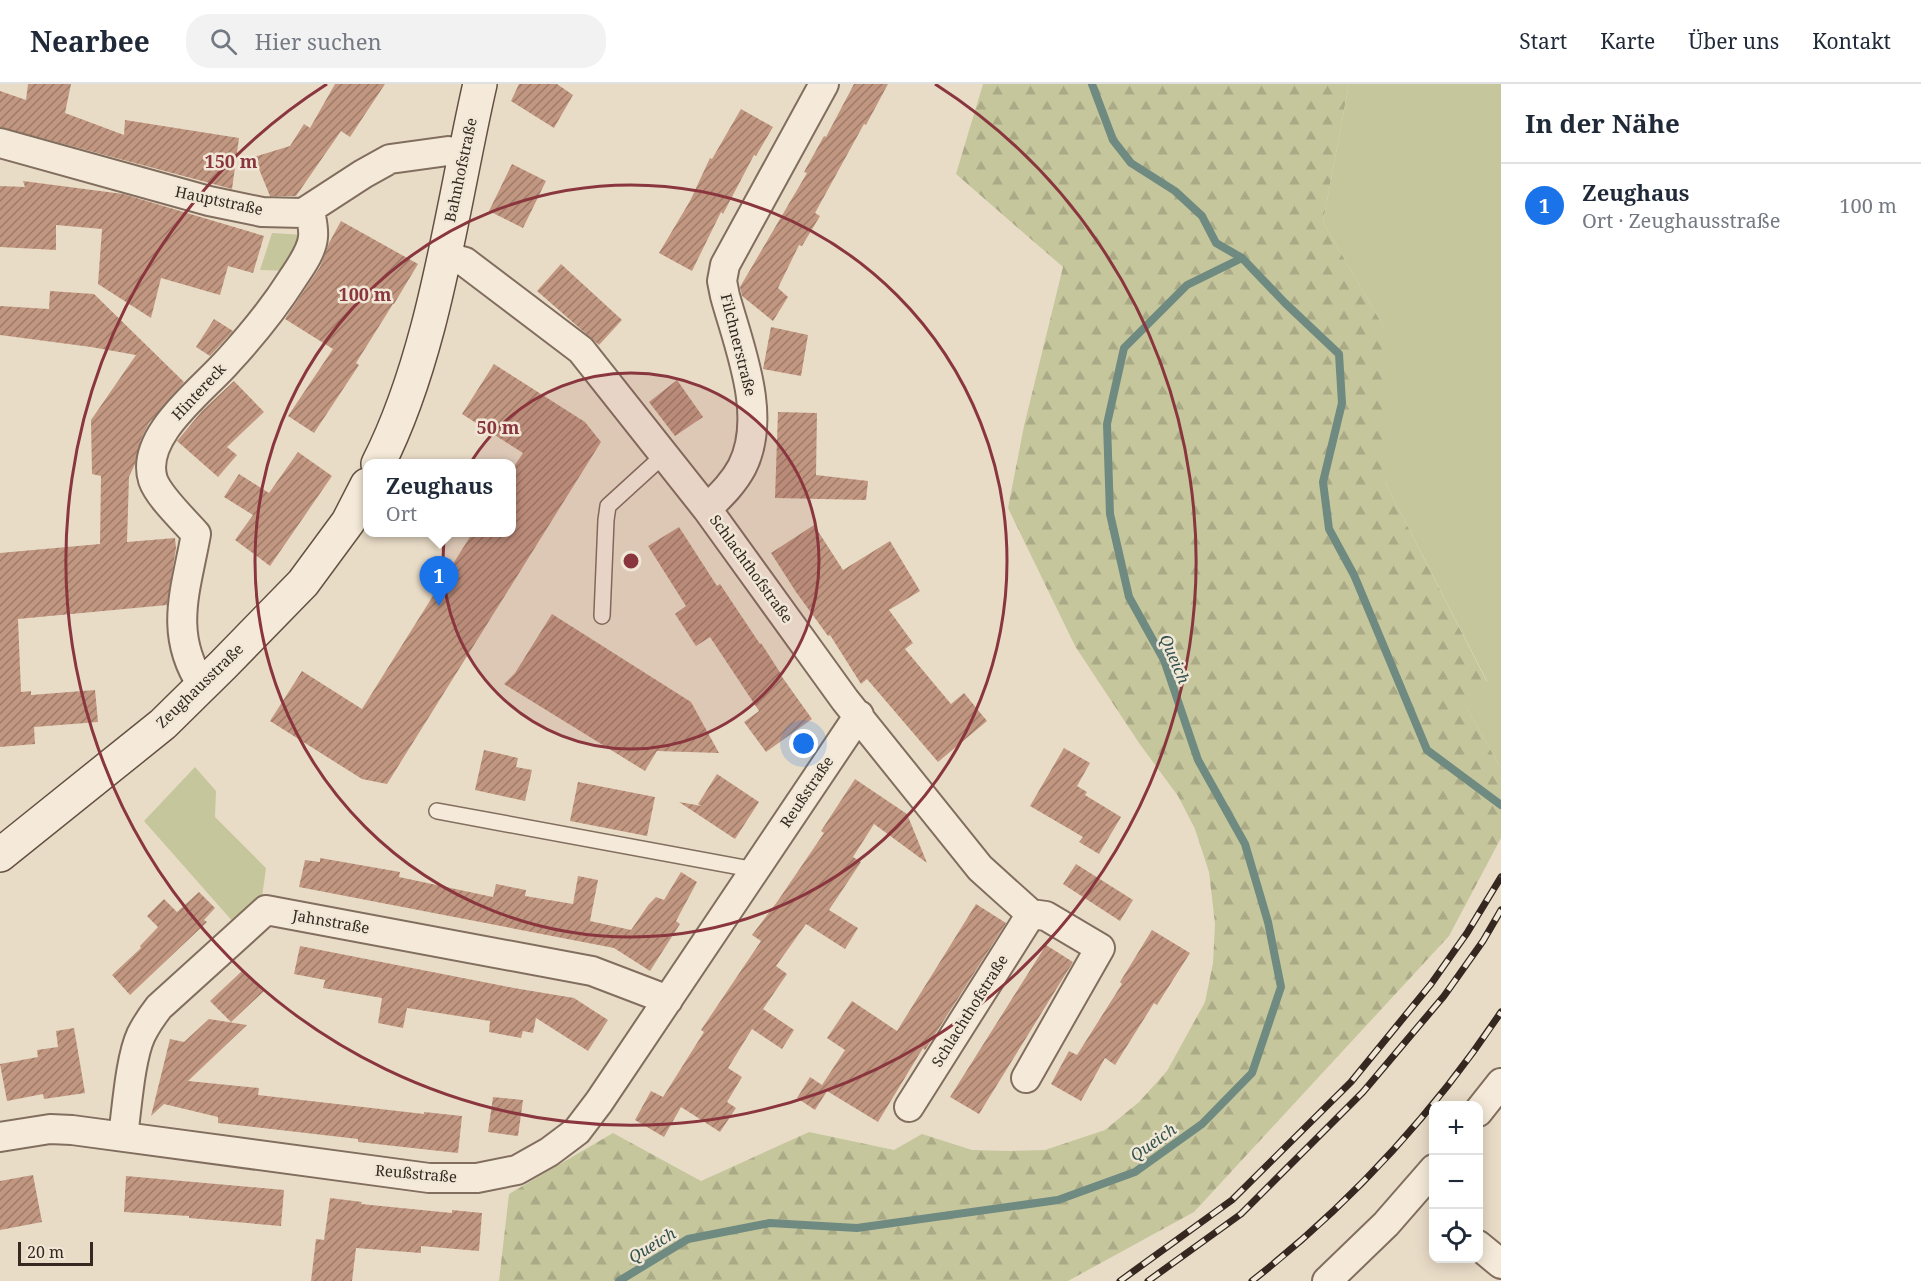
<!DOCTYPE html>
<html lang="de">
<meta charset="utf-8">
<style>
body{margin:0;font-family:"Noto Serif",serif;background:#f2f2f3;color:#1f2937}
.controls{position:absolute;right:18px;bottom:18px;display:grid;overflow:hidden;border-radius:12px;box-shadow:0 3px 15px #0003}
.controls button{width:54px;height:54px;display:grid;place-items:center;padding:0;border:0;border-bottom:2px solid #e0e1e3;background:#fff;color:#1f2937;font:30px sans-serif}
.scale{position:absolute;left:18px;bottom:15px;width:75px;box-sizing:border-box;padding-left:6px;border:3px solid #342820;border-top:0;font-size:16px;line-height:21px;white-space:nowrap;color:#342820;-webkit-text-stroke:4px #f1e7d6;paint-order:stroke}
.you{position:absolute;left:804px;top:660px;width:21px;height:21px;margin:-15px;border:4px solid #fff;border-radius:50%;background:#1a73e8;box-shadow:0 0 0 9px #1a73e833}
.badge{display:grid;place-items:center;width:39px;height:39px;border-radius:50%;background:#1a73e8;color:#fff;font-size:20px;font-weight:700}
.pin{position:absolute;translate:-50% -50px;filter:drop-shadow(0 2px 3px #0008)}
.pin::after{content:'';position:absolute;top:32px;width:21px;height:18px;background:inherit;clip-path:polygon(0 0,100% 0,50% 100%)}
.popup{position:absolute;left:363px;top:375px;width:153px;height:78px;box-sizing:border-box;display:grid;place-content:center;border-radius:12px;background:#fff;filter:drop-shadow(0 2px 4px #0005);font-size:20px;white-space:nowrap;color:#747a83}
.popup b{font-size:22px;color:#1f2937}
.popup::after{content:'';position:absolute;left:50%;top:100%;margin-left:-12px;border:12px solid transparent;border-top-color:#fff}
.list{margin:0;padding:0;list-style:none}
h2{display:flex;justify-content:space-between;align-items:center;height:78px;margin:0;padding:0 24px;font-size:26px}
h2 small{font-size:20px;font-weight:400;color:#747a83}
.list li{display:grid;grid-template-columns:39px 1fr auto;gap:18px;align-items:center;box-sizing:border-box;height:84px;padding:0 24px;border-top:2px solid #e0e1e3}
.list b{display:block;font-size:22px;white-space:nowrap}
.list p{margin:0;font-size:20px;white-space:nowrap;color:#747a83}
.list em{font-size:20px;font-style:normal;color:#747a83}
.icon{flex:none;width:33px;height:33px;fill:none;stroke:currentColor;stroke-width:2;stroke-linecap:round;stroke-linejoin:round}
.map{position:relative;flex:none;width:1501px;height:1197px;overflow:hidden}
header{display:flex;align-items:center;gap:36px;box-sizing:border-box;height:84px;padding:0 30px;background:#fff;border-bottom:2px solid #e0e1e3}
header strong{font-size:28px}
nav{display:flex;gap:33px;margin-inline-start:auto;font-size:21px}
.search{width:420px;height:54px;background:#f2f2f3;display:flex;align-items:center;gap:15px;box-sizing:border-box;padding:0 21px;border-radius:24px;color:#747a83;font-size:22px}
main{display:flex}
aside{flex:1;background:#fff}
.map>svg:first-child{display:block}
</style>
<header>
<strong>Nearbee</strong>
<div class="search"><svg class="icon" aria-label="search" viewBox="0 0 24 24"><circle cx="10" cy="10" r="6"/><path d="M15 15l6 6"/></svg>Hier suchen</div>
<nav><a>Start</a><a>Karte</a><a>Über uns</a><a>Kontakt</a></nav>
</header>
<main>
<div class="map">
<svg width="1501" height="1197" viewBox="0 0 1501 1197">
<defs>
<pattern id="forest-firs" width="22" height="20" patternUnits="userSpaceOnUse" patternTransform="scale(1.5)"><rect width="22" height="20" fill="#c5c69c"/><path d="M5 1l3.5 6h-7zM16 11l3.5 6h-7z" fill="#aaaa86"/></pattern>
<pattern id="building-hatch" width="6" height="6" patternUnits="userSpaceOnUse" patternTransform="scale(1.5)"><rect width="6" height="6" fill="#c29781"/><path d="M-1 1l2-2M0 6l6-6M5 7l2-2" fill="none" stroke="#9e7b69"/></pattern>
</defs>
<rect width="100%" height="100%" fill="#e9dcc7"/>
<path fill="url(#forest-firs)" d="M983 0H1349L1323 138 1385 245V398L1487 598 1467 625 1501 684V754L1449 852 1194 1128 1068 1197H499L509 1110 613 1049 701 1097 809 1048 894 1066 922 1050 972 1066 1009 1067 1045 1066 1105 1046 1139 1018 1167 987 1205 918 1213 879 1215 840 1209 788 1195 745 1178 712 1139 659 1075 562 1008 424 1024 342 1063 183 956 90Z"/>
<path fill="#c5c69c" d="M1349 0H1501V684L1467 625 1487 597 1385 398V245L1323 138Z
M272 149 304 151 292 187 260 186Z
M195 683 216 707 215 733 266 784 262 813 234 839 144 737Z"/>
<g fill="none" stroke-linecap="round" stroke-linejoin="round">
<path stroke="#6f8a81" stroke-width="8" d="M1092 0 1113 56 1131 79 1175 107 1202 132 1216 159 1242 174 1285 219 1339 270 1342 319 1323 398 1329 445 1354 491 1427 666 1501 721
M619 1197 688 1155 770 1139 857 1144 1058 1116 1135 1088 1202 1040 1252 989 1281 903 1268 838 1245 760 1198 676 1164 576 1129 513 1110 430 1107 340 1124 264 1187 201 1242 174"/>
</g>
<path fill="url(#building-hatch)" d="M28 0H71L65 29 124 51 125 36 239 54 232 105 0 43V7L26 16Z
M335 0H385L350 53 341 47 296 112H270L254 73 290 62 304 40 310 44Z
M519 0H557L573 11 554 44 511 17Z
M854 0H888L866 41 864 40 815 129 820 132 802 162 799 161 778 204 788 213 773 237 742 212 740 203 807 89 804 88 824 52 826 53Z
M741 25 773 43 756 72 754 71 723 130 721 128 692 187 659 169 690 117 710 74 712 75Z
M512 80 546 97 523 144 489 127Z
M23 97 123 110 264 152 253 189 228 182 220 211 161 194 151 234 98 200 102 145 56 141V166L0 163V102L25 103Z
M341 137 418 180 394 220H393L356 279 359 281 314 349 288 332 333 265 285 235 320 183 329 159Z
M561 180 622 236 599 261 537 207Z
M50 207 94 210 184 298 149 339 141 355 135 380 129 393 127 458 175 454 176 464 167 521 18 535 21 608 31 607V611L95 606 98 638 34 643 35 660 0 663V469L100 460 101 392 92 390 91 336 136 271 91 263 0 251V222L49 225Z
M214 235 233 247 210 272 196 263Z
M771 243 808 251 801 292 763 285Z
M494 280 585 338 601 358 387 700 362 695 270 637 302 587 362 625 473 448H511V387L523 369 462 330Z
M677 296 703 333 675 352 649 318Z
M234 297 264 328 227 363 237 371 218 393 177 357 202 327Z
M778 328 817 329 816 391 868 397 866 416 775 414Z
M298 368 332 392 270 482 235 456 253 431 224 413 239 390 269 409Z
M814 441 843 486 890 457 920 507 889 526 913 559 905 565 951 620 964 609 987 637 938 678 867 595 861 600 830 551 828 552 796 508 771 469Z
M679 443 717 502 720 500 760 560 761 559 781 590H780L812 635 766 668 744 638 759 627 710 553 696 562 675 530 686 522 648 462Z
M552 530 691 618 719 669 657 667 645 687 504 600 515 589Z
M1064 664 1090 679 1077 702 1087 708 1085 711 1121 733 1099 770 1079 758 1083 753 1030 722Z
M484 666 518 674 516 683 532 686 525 717 475 706Z
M717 690 759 718 735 755 679 718 702 722 698 720Z
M855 695 907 730 927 779 874 740 853 773 861 778 829 826 858 844 845 865 806 840 776 882 787 890 763 925 794 946 782 965 752 945 728 984 742 993 727 1018 736 1024 720 1048 681 1023 664 1053 635 1036 651 1007 663 1013 704 948 701 946 761 857 752 851 777 818 824 749 821 747Z
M578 698 655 713 647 752 570 737Z
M320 774 400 788 399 793 493 813 496 800 526 806 525 812 573 820 578 792 598 796 590 837 631 846 649 820 656 813 664 816 681 788 697 798 676 837 680 840 650 887 614 864 299 803 305 776 320 778Z
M1076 780 1133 816 1120 837 1063 800Z
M199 808 215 824 204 836 207 838 130 911 112 891 141 864 140 862 158 843 147 832 164 815 177 828Z
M976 820 1006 839 925 966 923 964 878 1038 827 1007 815 1026 797 1014 810 993 822 1001 845 966 827 954 852 917 897 947Z
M1152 846 1190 869 1157 921 1154 919 1115 981 1105 974 1081 1017 1051 1000 1069 967 1077 971 1122 900 1120 898Z
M1046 861 1073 878 979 1030 950 1013Z
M300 862 514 904 574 914 608 936 588 967 536 934 533 949 523 947 521 954 489 948 490 937 407 924 403 944 378 939 382 914 323 904 325 896 294 890Z
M243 886 264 907 231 938 210 917Z
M209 935 247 941 188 997 259 1004 258 1011 424 1030V1028L462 1032 458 1069 358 1058V1055L218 1039V1033L164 1020 151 1032 170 955 184 958Z
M74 944 85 1009 44 1015 43 1010 7 1017 0 980 38 973 37 966 58 963 56 947Z
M493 1013 523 1016 518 1052 488 1048Z
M33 1091 42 1138 0 1146V1097Z
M126 1092 284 1106 281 1142 189 1134V1132L124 1128Z
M330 1114 362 1118 361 1120 452 1129V1126L482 1129 479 1167 421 1162V1169L356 1164 352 1197H311L316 1155 324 1156Z"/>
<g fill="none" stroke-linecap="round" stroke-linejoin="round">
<defs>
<path id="lane" d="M602 532 606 436 608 422 665 370
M437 727 756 786"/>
<path id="street" d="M0 59 209 117 262 128 303 129 363 90 390 75 448 67 464 70
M444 172 465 178 581 266 707 425 845 616 980 784 1031 830 1046 832 1100 864 1026 994
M707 425C720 412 733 400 742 383 768 332 739 263 725 212L722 197 725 181 824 0
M202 601C168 549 186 506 196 450 184 436 159 413 153 396 139 352 203 306 228 277 252 251 274 224 293 194 301 182 312 167 313 153 314 144 311 134 310 125
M909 1023 1031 830
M1478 1028 1501 999
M123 1052C127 1024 130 975 141 951 146 941 152 932 159 923L266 826 592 887 668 916
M0 1053 50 1045 72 1046 429 1094H477L517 1086 549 1068 577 1047 599 1018 859 631
M1478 1161 1501 1180
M1327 1197 1386 1140 1434 1085"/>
<path id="secondary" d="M378 380C435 268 452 122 480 0
M0 771 163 640 223 581 303 499 348 438 367 401"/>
</defs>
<use href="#lane" stroke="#826e5e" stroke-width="18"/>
<use href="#street" stroke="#826e5e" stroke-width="32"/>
<use href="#secondary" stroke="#645042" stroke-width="36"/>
<use href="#lane" stroke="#f5ead9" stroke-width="15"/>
<use href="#street" stroke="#f5ead9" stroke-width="28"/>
<use href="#secondary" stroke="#f5ead9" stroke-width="33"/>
<defs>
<path id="rail" d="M1120 1197 1232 1116 1351 998 1431 900 1467 849 1501 793
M1148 1197 1241 1130 1363 1008 1444 912 1483 857 1501 826
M1252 1197C1349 1121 1433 1030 1501 928"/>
</defs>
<use href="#rail" stroke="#342820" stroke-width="7"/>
<use href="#rail" stroke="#f1e7d6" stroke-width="4.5" stroke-dasharray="14" stroke-linecap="butt"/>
</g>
<circle cx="631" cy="477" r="188" fill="#8a363e" fill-opacity=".12"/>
<g fill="none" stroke="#8a363e" stroke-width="3">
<circle cx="631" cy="477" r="188"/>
<circle cx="631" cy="477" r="376"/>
<path d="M935 0A565 565 0 1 1 327 0"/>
</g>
<g text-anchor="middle" stroke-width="5" stroke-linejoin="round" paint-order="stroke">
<g font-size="15" fill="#342820" stroke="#f1e7d6">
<text transform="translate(461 86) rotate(-78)" y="5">Bahnhofstraße</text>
<text transform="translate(219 117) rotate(12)" y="5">Hauptstraße</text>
<text transform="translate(738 261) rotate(76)" y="5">Filchnerstraße</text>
<text transform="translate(199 308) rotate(-47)" y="5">Hintereck</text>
<text transform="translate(751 485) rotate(54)" y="5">Schlachthofstraße</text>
<text transform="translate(200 602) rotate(-44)" y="5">Zeughausstraße</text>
<text transform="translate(807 708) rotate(-56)" y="5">Reußstraße</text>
<text transform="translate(331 838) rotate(10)" y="5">Jahnstraße</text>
<text transform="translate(970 927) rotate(-58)" y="5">Schlachthofstraße</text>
<text transform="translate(416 1090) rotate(5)" y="5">Reußstraße</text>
</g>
<g font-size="16" font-style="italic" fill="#31524d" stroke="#f1e7d6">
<text transform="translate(1175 575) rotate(67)" y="6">Queich</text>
<text transform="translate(1153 1058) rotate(-35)" y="6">Queich</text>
<text transform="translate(652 1161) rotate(-31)" y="6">Queich</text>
</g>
</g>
<circle cx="631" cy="477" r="9" fill="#8a363e" stroke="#f1e7d6" stroke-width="3"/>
<g font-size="18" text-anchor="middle" font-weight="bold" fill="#8a363e" stroke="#f1e7d6" stroke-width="5" stroke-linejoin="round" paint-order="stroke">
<text x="231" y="84">150 m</text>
<text x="365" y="217">100 m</text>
<text x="498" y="350">50 m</text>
</g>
</svg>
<div class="controls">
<button>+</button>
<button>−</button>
<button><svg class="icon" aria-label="locate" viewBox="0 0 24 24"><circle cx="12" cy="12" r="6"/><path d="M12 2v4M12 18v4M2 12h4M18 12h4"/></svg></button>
</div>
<div class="scale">20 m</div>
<div class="you"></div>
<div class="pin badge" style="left:439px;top:522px">1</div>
<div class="popup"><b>Zeughaus</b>Ort</div>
</div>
<aside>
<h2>In der Nähe<small></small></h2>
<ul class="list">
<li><span class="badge">1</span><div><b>Zeughaus</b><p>Ort · Zeughausstraße</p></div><em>100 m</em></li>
</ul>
</aside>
</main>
